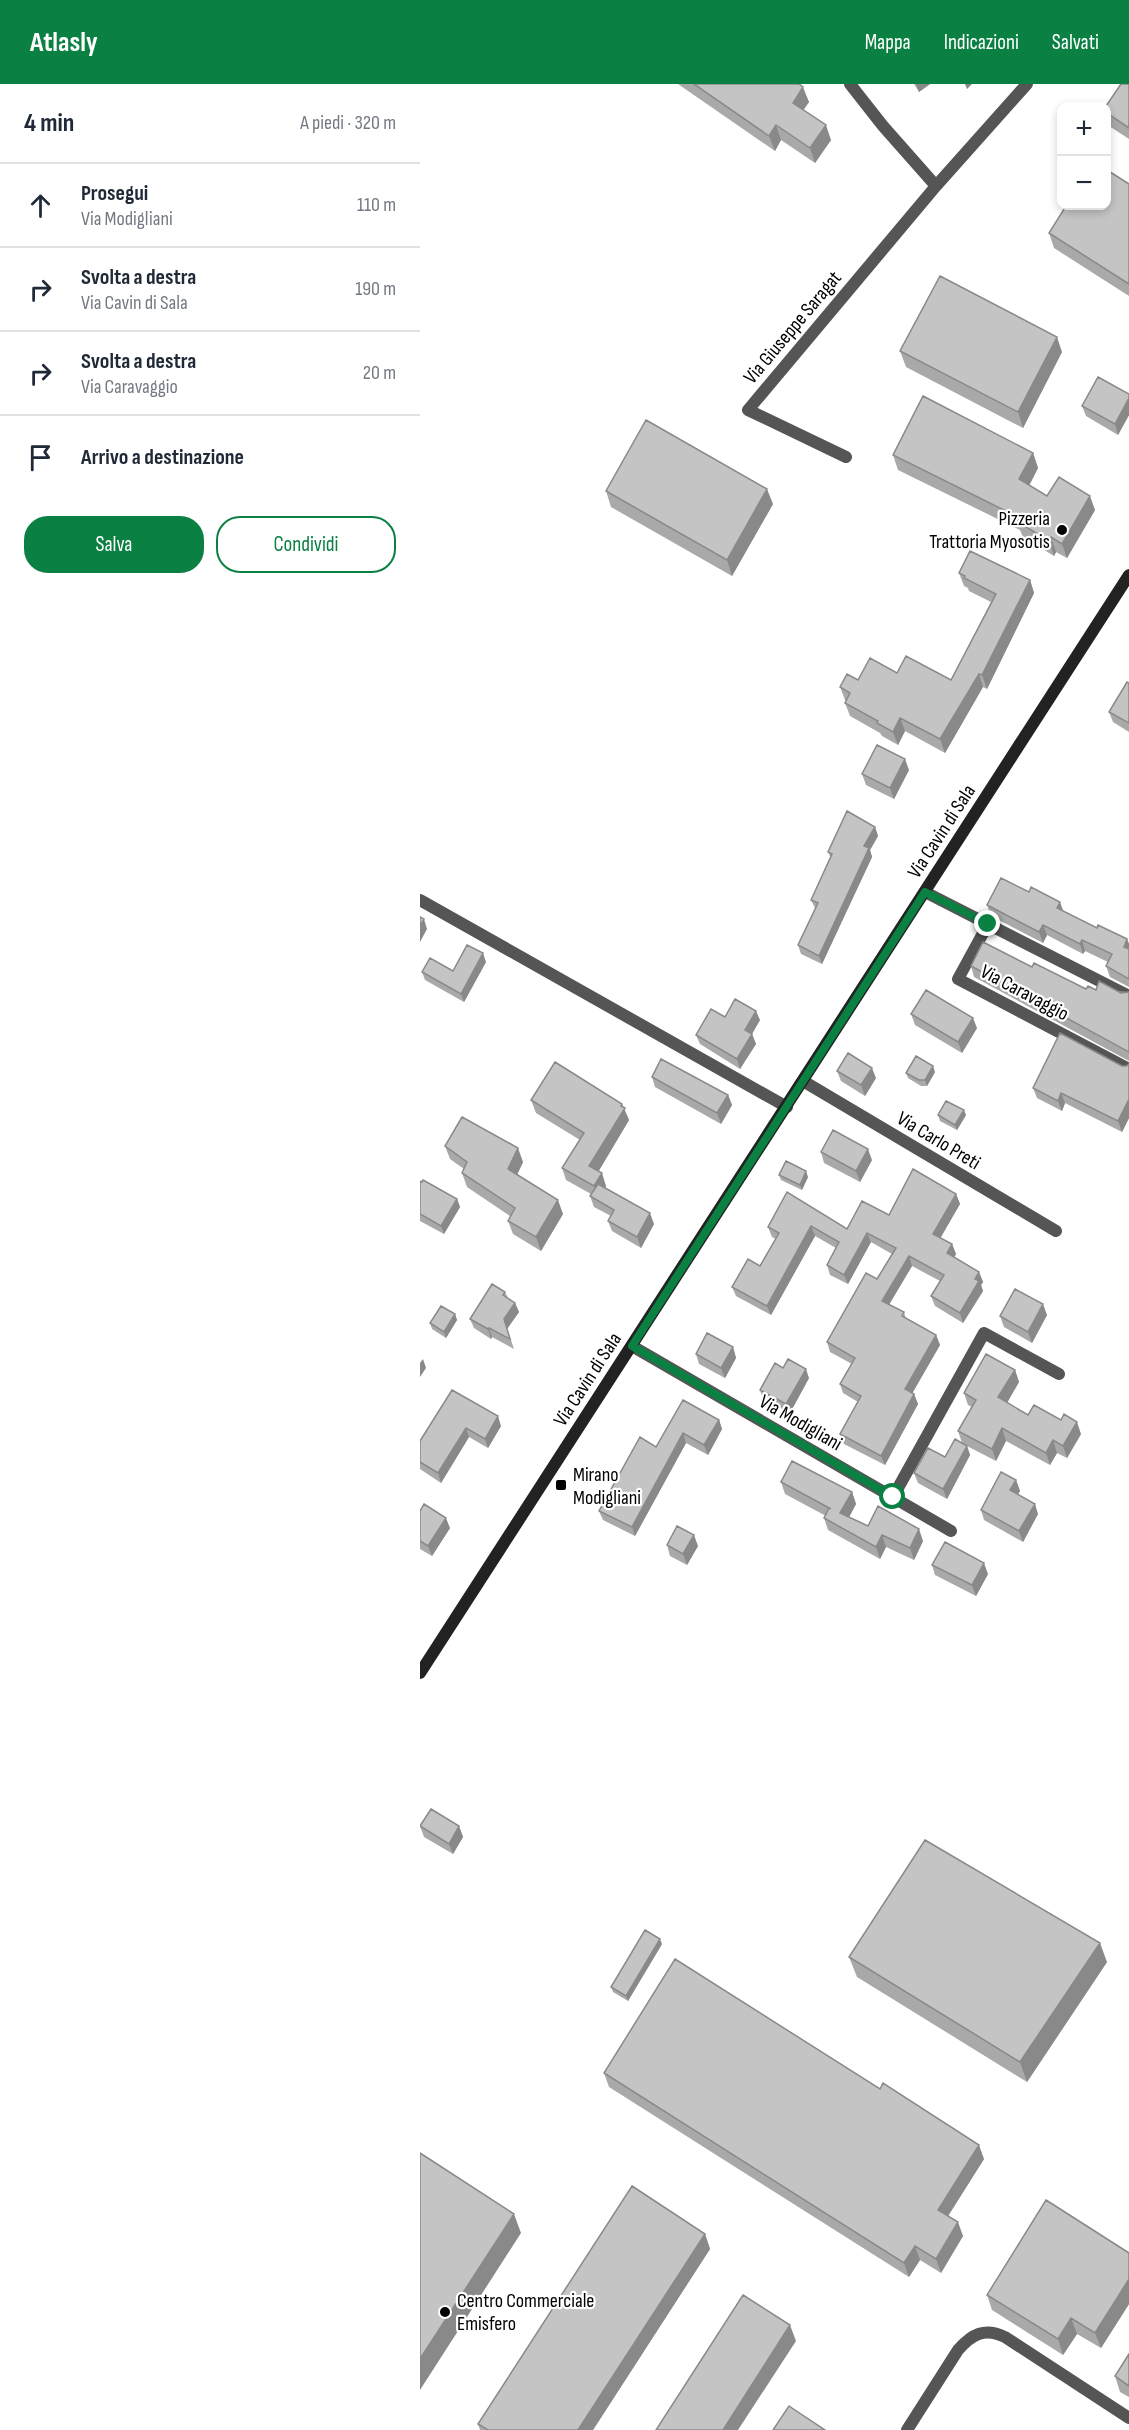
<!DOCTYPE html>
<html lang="it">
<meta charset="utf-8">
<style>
body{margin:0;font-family:"Sofia Sans Condensed",sans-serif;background:#f2f2f3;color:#1f2937}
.controls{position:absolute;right:18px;top:18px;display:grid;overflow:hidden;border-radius:12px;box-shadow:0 3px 9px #0003}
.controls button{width:54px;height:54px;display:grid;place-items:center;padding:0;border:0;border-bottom:2px solid #e0e1e3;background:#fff;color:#1f2937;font:30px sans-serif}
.stop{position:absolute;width:18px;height:18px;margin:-14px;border:4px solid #0b8043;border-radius:50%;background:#fff}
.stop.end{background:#0b8043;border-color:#fff;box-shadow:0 2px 6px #0008}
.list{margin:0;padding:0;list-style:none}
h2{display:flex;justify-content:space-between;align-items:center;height:78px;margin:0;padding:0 24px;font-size:26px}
h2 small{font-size:20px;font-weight:400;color:#747a83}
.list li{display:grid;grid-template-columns:39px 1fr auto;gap:18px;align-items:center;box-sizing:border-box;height:84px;padding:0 24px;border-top:2px solid #e0e1e3}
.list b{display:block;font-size:22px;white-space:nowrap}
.list p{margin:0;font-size:20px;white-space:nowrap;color:#747a83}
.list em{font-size:20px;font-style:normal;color:#747a83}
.actions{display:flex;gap:12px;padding:18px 24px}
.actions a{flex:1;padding:14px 0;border:2px solid #0b8043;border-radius:24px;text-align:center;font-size:21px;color:#0b8043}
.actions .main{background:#0b8043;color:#fff}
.icon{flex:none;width:33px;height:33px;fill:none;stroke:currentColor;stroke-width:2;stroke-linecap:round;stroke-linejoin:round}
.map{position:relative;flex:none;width:709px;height:2346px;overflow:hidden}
header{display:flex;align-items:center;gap:36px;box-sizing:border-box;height:84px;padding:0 30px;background:#0b8043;color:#fff}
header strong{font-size:28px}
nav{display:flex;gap:33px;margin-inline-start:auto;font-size:21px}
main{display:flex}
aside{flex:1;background:#fff}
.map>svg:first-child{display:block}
</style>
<header>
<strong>Atlasly</strong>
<nav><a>Mappa</a><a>Indicazioni</a><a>Salvati</a></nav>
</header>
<main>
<aside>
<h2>4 min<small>A piedi · 320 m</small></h2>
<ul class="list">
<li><svg class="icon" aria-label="ahead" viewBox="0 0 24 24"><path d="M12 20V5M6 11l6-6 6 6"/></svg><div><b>Prosegui</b><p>Via Modigliani</p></div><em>110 m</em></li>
<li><svg class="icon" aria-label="right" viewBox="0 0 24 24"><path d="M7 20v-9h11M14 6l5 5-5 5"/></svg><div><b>Svolta a destra</b><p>Via Cavin di Sala</p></div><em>190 m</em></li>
<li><svg class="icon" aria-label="right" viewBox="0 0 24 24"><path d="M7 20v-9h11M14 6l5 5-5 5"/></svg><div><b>Svolta a destra</b><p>Via Caravaggio</p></div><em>20 m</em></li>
<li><svg class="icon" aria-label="arrive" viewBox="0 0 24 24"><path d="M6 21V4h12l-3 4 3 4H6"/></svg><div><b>Arrivo a destinazione</b></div></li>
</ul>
<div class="actions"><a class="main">Salva</a><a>Condividi</a></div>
</aside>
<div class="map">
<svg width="709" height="2346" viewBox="0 0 709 2346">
<rect width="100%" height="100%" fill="#fff"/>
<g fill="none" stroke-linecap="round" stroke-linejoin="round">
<path stroke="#555" stroke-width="12" d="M430 0 463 42 516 102
M426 373 328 326 516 102 607 0
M505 808 709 912
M0 816 367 1023
M568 840 538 895 709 985
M383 997 636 1147
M212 1262 531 1447
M473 1413 564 1249 639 1290
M487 2346 538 2266C552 2250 565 2243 585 2253L709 2334"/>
<path stroke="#222" stroke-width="12" d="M0 1589 709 491"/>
</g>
<path fill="#a9a9a9" d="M258 0H379L389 18 383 26 411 56 395 79 361 56 355 67Z
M494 0H510L499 8Z
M709 0V55L689 42 687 35 686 22Z
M709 100V212L634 164 629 149Z
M480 267 642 268 603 344 486 283Z
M709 310V331L698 351 666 332 662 322Z
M613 369 618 384 609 401 627 412 675 426 647 474 636 468 634 472 603 453 600 446 478 386 473 371Z
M186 407 353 420 312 492 191 423Z
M539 489 610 496 614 509 567 605 563 603 525 669 485 647 478 661 462 652 460 649 430 632 425 619 426 617 425 616 420 603 438 596 477 589 531 596 571 518 549 507 548 504 544 502Z
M709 599V648L693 638 689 628Z
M489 686 474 715 446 701 442 690Z
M455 743 458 752 450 766 452 773 402 880 381 870 378 861 395 824 391 816 411 774 408 768Z
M567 821 643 827 677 844 707 855 709 860V903L690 893 686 882 688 878 665 867 663 870 627 851 623 859 571 832Z
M66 878 44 918 5 896 2 888 33 887Z
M551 882 612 883 666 905 709 908V977L554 893Z
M491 930 557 944 542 969 495 941Z
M305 933 340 936 332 950 336 960 320 985 280 960 276 951Z
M709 980V1034L702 1048 645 1019 642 1027 617 1014 613 1004 702 982H706Z
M417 987 456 994 445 1012 421 997Z
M515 988 507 1002H501L488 994 486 989Z
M232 993 308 1011 312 1021 301 1040 235 1003Z
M111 1016 202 1020 209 1036 178 1088 186 1102 185 1104 234 1140 221 1164 192 1147 188 1137 191 1132 174 1123 170 1112 171 1110 146 1096 142 1084 160 1056 116 1029Z
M518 1031H546L537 1046 520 1037Z
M25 1062 103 1078 97 1091 143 1130 121 1167 93 1150 88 1137 90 1132 47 1103 42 1089 44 1085 30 1075Z
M401 1068 452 1076 440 1098 404 1079Z
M359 1091 388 1093 382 1106 361 1096Z
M0 1097 37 1115 40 1123 24 1150 0 1137Z
M367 1108 427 1145 536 1110 540 1120 520 1154 532 1160 536 1170 534 1173 559 1188 563 1198 561 1201 563 1207 543 1239 515 1222 511 1212 520 1197 492 1182 469 1220 484 1228 486 1235 516 1251 520 1261 492 1309 494 1310 498 1320 465 1381 424 1360 420 1350 438 1318 423 1309 420 1300 432 1280 410 1268 407 1258 457 1195 472 1170 451 1158 428 1200 410 1191 407 1181 416 1164 395 1152 351 1231 316 1212 312 1203 340 1182 356 1155 352 1153 348 1143Z
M85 1208 88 1214 95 1219 99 1228 87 1245 94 1265 72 1253 71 1255 54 1244 50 1235Z
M35 1230 37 1236 26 1254 12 1245 10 1239Z
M627 1231 612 1259 584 1243 580 1232Z
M313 1263 316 1274 305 1294 279 1280 276 1270Z
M363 1284 389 1294 370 1329 343 1315 340 1306Z
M595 1286 599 1298 587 1318 608 1331 661 1350 647 1374 637 1369 630 1381 586 1357 576 1377 547 1362 550 1371 527 1415 498 1399 494 1389 525 1373 542 1359 538 1347 552 1323 548 1321 544 1309Z
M32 1306 81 1342 68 1364 49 1353 21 1399 0 1385V1357Z
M263 1316 299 1336 302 1345 288 1371 266 1359 215 1452 183 1436 179 1427 236 1363Z
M596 1396 600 1407 598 1410 618 1430 603 1458 564 1436 561 1426Z
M361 1398 432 1408 436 1420 429 1433 448 1442 503 1457 494 1476 466 1463 460 1475 408 1446 404 1434 406 1432 365 1410Z
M0 1427 30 1444 12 1472 0 1465Z
M247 1461 278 1462 267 1481 250 1472Z
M512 1481 568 1490 556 1512 515 1491Z
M0 1742H39L43 1753 33 1770 4 1753Z
M242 1860 208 1917 193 1908 191 1903Z
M429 1873 687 1878 607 1998 437 1893Z
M184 1989 564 2075 528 2132 543 2152 521 2189 500 2176 489 2193 189 2003Z
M285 2150 290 2165 173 2346H60L58 2340Z
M709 2169V2220L681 2264 657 2250 643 2271 572 2226 567 2211Z
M709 2270V2313L700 2308 695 2292Z"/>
<path fill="#898989" d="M496 0H510L499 8Z
M545 0H552L547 5Z
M383 3 389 18 378 34 373 19Z
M356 41 361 56 355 67 349 52Z
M406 41 411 56 395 79 390 64Z
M637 253 642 268 603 344 598 328Z
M709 314V331L698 351 695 340Z
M613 369 618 384 605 410 599 395Z
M347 405 353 420 312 492 307 476Z
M670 412 675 426 647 474 642 460Z
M631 453 636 468 634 472 629 457Z
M610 496 614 509 567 605 562 591Z
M559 590 563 603 525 669 520 655Z
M480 634 485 647 478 661 473 648Z
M485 675 489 686 474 715 470 704Z
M455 743 458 752 450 766 452 773 402 880 399 872 444 762Z
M640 818 644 829 637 824Z
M4 835 7 845 0 858V842Z
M623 841 627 851 623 859 619 848Z
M707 855 709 860V871L704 863Z
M662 856 665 867 663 870 660 860Z
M63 869 66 878 44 918 41 910Z
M336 927 340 936 329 955 325 946Z
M553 934 557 944 542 969 538 958Z
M332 950 336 960 320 985 317 975Z
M513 982 515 988 507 1002 505 996Z
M452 984 456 994 445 1012 441 1001Z
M641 1009 645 1019 642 1027 638 1017Z
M308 1011 312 1021 301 1040 297 1029Z
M709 1015V1034L702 1048 698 1037Z
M202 1020 209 1036 174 1095 169 1082Z
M544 1026 546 1031 537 1046 535 1041Z
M98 1064 103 1078 93 1099 88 1085Z
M448 1065 452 1076 440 1098 436 1087Z
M386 1087 388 1093 382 1106 380 1101Z
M182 1089 186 1102 179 1115 174 1102Z
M536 1110 540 1120 517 1160 513 1150Z
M37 1115 40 1123 24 1150 21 1142Z
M138 1116 143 1130 121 1167 116 1153Z
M230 1129 234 1140 221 1164 217 1153Z
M391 1142 395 1152 351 1231 347 1222Z
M447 1149 451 1158 428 1200 424 1191Z
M532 1160 536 1170 531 1179 527 1169Z
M489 1172 492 1182 466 1226 462 1217Z
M559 1188 563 1198 561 1201 563 1207 543 1239 540 1229 555 1195Z
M95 1219 99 1228 87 1245 94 1265 84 1235Z
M623 1220 627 1231 612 1259 608 1248Z
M35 1230 37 1236 26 1254 24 1248Z
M69 1244 72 1253 71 1255 68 1245Z
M516 1251 520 1261 489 1315 485 1305Z
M313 1263 316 1274 305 1294 301 1284Z
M3 1275 6 1284 0 1293V1279Z
M386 1285 389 1294 370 1329 366 1320Z
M595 1286 599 1298 583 1326 578 1313Z
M494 1310 498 1320 465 1381 461 1372Z
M78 1332 81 1342 68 1364 65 1355Z
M299 1336 302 1345 288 1371 284 1361Z
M657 1338 661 1350 647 1374 643 1362Z
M46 1344 49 1353 21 1399 18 1389Z
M582 1344 586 1357 576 1377 572 1365Z
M263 1349 266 1359 215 1452 212 1443Z
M633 1356 637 1369 630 1381 626 1369Z
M547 1362 550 1371 527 1415 523 1405Z
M596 1396 600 1407 594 1417 590 1406Z
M432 1408 436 1420 425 1441 420 1429Z
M615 1420 618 1430 603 1458 599 1447Z
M26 1434 30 1444 12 1472 8 1462Z
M499 1445 503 1457 494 1476 490 1464Z
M274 1451 278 1462 267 1481 263 1470Z
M462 1451 466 1463 460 1475 456 1463Z
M564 1479 568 1490 556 1512 552 1501Z
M39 1742 43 1753 33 1770 29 1760Z
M240 1855 242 1860 208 1917 206 1912Z
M680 1859 687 1878 607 1998 600 1978Z
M559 2061 564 2075 523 2140 518 2126Z
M94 2130 101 2149 0 2306V2275Z
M538 2138 543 2152 521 2189 516 2175Z
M285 2150 290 2165 173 2346H158Z
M495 2162 500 2176 489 2193 484 2179Z
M709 2195V2220L681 2264 675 2249Z
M651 2234 657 2250 643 2271 638 2255Z
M370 2241 376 2257 318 2346H303Z"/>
<path fill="#c4c4c4" stroke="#898989" stroke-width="1.5" d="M274 0H379L383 3 373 19 406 41 390 64 356 41 349 52Z
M701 0H709V44L687 29 686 22Z
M687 86 709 100V200L629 149 646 122H687Z
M520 192 637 253 598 328 480 267Z
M678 293 709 310V314L695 340 662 322Z
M503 312 613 369 599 395 627 412 639 393 670 412 642 460 631 453 629 457 598 438 600 434 473 371Z
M226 336 347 405 307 476 186 407Z
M550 467 610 496 562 591 559 590 520 655 480 634 473 648 457 639 458 637 425 619 430 609 420 603 427 590 438 596 450 574 477 589 486 572 531 596 576 510 544 494 545 492 539 489Z
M707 598 709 599V639L689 628Z
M457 661 485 675 470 704 442 690Z
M427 727 455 743 444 762 449 764 399 872 378 861 398 819 391 816 412 770 408 768Z
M581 794 609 808 611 803 640 818 637 824 677 844 678 841 707 855 704 863 709 865V895L686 882 692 870 662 856 660 860 623 841 619 848 567 821Z
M0 833 4 835 0 842Z
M563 858 612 883 614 879 666 905 668 902 676 906 679 897 701 909 709 908V968L551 882Z
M47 861 63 869 41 910 2 888 10 874 33 887Z
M506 906 553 934 538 958 491 930Z
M315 915 336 927 325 946 332 950 317 975 276 951 291 925 305 933Z
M640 949 702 982H706L709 980V1015L698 1037 641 1009 638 1017 613 1004Z
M428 969 452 984 441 1001 417 987Z
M496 972 513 982 505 996H499L486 989Z
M241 975 308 1011 297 1029 232 993Z
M135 978 202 1020 201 1022 205 1024 169 1082 182 1089 174 1102 142 1084 164 1049 111 1016Z
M526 1017 544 1026 535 1041 518 1031Z
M42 1033 98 1064 88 1085 138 1116 116 1153 88 1137 95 1124 42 1089 47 1078 25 1062Z
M413 1046 448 1065 436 1087 401 1068Z
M366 1077 386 1087 380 1101 359 1091Z
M493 1085 536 1110 513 1150 532 1160 527 1169 559 1188 555 1195 559 1197 540 1229 511 1212 524 1191 489 1172 462 1217 484 1228 482 1232 516 1251 485 1305 494 1310 461 1372 420 1350 441 1312 420 1300 435 1274 407 1258 446 1189 457 1195 476 1164 447 1149 424 1191 407 1181 419 1158 391 1142 347 1222 312 1203 328 1175 340 1182 359 1149 348 1143 367 1108 427 1145 442 1117 469 1131Z
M3 1096 37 1115 21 1142 0 1130V1097L2 1098Z
M178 1100 230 1129 217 1153 188 1137 194 1126 170 1112Z
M72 1200 85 1208 83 1211 95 1219 84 1235 90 1255 69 1244 68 1245 50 1235Z
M595 1205 623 1220 608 1248 580 1232Z
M21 1222 35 1230 24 1248 10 1239Z
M287 1249 313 1263 301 1284 276 1270Z
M566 1270 595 1286 578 1313 608 1331 614 1321 641 1336 644 1330 657 1338 643 1362 633 1356 626 1369 582 1344 572 1365 538 1347 556 1316 544 1309Z
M368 1275 386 1285 366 1320 340 1306 355 1279 363 1284Z
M32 1306 78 1332 65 1355 46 1344 18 1389 0 1378V1357Z
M263 1316 299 1336 284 1361 263 1349 212 1443 179 1427 220 1353 236 1363Z
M535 1355 547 1362 523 1405 494 1389 508 1364 525 1373Z
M372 1377 432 1408 420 1429 448 1442 458 1422 499 1445 490 1464 462 1451 456 1463 404 1434 409 1424 411 1425 361 1398Z
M581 1388 596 1396 590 1406 615 1420 599 1447 561 1426Z
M4 1420 26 1434 8 1462 0 1457V1427Z
M257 1442 274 1451 263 1470 247 1461Z
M525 1458 564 1479 552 1501 512 1481Z
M11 1725 39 1742 29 1760 0 1742Z
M505 1756 680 1859 600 1978 429 1873Z
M225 1846 240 1855 206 1912 191 1903Z
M255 1875 460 2005 463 1999 559 2061 518 2126 538 2138 516 2175 495 2162 484 2179 184 1989Z
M0 2069 94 2130 0 2275Z
M212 2102 285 2150 158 2346H68L58 2340Z
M626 2116 709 2169V2195L675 2249 651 2234 638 2255 567 2211Z
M323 2211 370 2241 303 2346H236Z
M709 2270V2302L695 2292Z
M369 2322 405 2346H353Z"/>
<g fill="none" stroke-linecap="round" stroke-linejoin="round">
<path stroke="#0b8043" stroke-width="8" d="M473 1413 212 1262 505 808 568 840"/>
</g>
<g fill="#000" stroke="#fff" stroke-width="2">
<circle cx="642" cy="446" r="6"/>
<rect x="135" y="1395" width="12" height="12" rx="3"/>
<circle cx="25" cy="2228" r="6"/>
</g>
<g text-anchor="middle" stroke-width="4.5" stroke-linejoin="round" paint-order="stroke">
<g font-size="20" fill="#000" stroke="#fff">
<text transform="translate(372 243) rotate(-50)" y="7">Via Giuseppe Saragat</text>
<text transform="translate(521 747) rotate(-57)" y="7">Via Cavin di Sala</text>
<text transform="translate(605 908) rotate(28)" y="7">Via Caravaggio</text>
<text transform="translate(519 1056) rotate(31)" y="7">Via Carlo Preti</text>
<text transform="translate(167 1295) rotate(-57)" y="7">Via Cavin di Sala</text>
<text transform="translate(381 1338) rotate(30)" y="7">Via Modigliani</text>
</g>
<g font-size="20" fill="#000" stroke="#fff" text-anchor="start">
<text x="630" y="441" text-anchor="end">Pizzeria<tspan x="630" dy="23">Trattoria Myosotis</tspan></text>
<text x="153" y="1397">Mirano<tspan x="153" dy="23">Modigliani</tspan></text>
<text x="37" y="2223">Centro Commerciale<tspan x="37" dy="23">Emisfero</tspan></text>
</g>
</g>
</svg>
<div class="controls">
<button>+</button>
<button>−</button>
</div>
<div class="stop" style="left:473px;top:1413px"></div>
<div class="stop end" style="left:568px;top:840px"></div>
</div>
</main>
